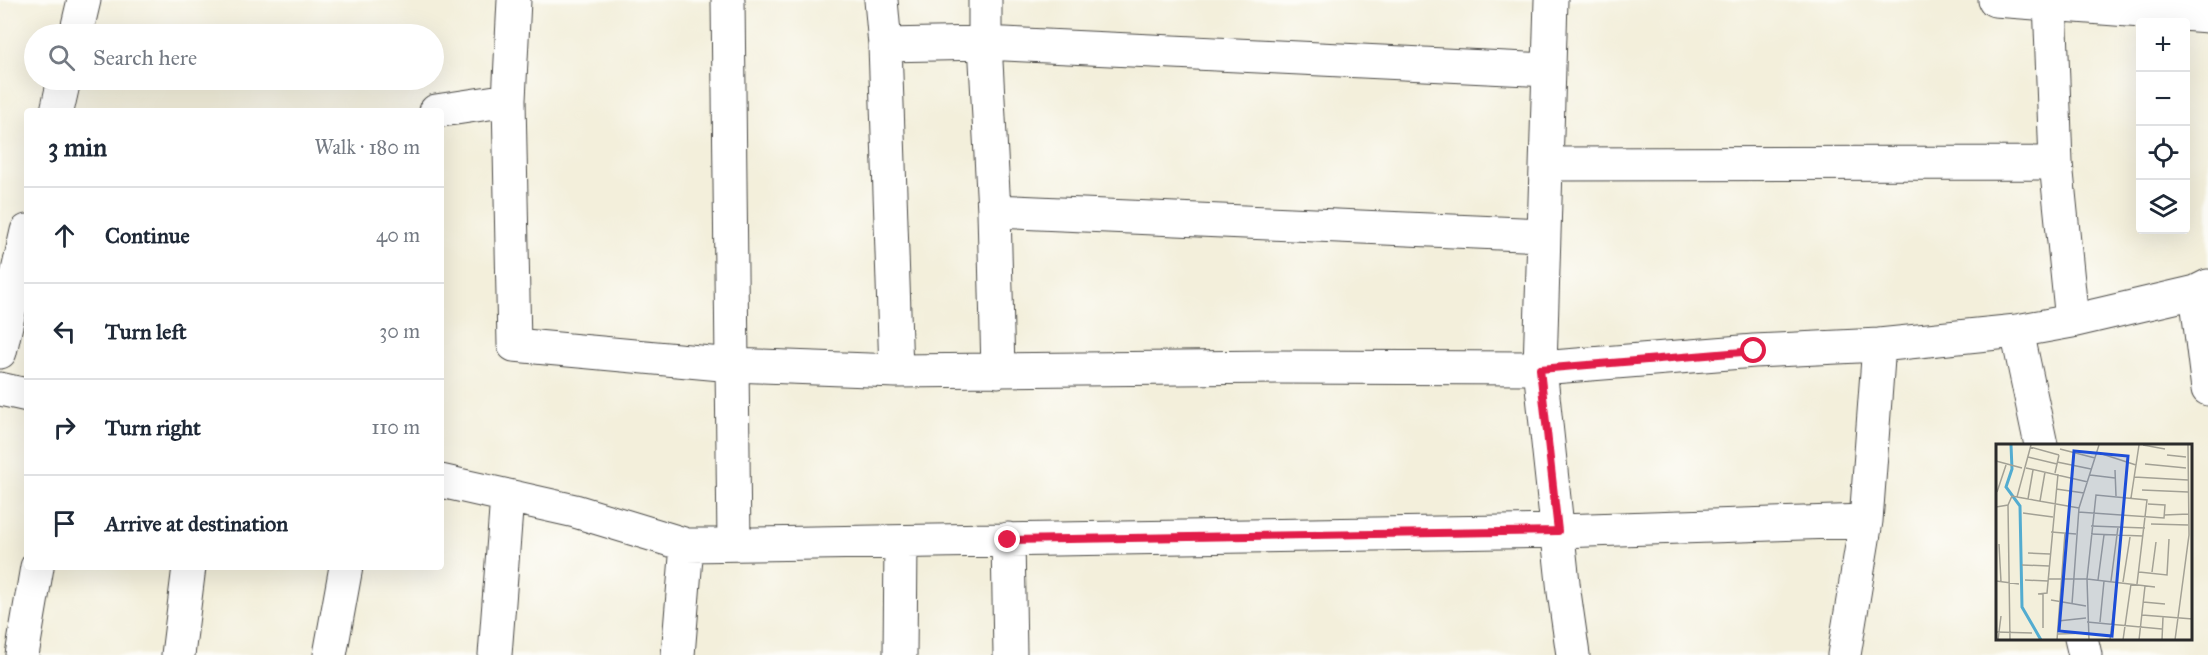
<!DOCTYPE html>
<meta charset="utf-8">
<style>
body{margin:0;font-family:"IM FELL Great Primer",serif;background:#f6f6f7;color:#1f2937}
.controls{position:absolute;right:18px;top:18px;display:grid;overflow:hidden;border-radius:6px;box-shadow:0 6px 24px #0002}
.controls button{width:54px;height:54px;display:grid;place-items:center;padding:0;border:0;border-bottom:2px solid #e0e1e3;background:#fff;color:#1f2937;font:30px sans-serif}
.stop{position:absolute;width:18px;height:18px;margin:-14px;border:4px solid #e11d48;border-radius:50%;background:#fff}
.stop.end{background:#e11d48;border-color:#fff;box-shadow:0 2px 6px #0008}
.list{margin:0;padding:0;list-style:none}
h2{display:flex;justify-content:space-between;align-items:center;height:78px;margin:0;padding:0 24px;font-size:26px}
h2 small{font-size:20px;font-weight:400;color:#747a83}
.list li{display:grid;grid-template-columns:39px 1fr auto;gap:18px;align-items:center;box-sizing:border-box;height:96px;padding:0 24px;border-top:2px solid #e0e1e3}
.list b{display:block;font-size:22px;white-space:nowrap}
.list em{font-size:20px;font-style:normal;color:#747a83}
.icon{flex:none;width:33px;height:33px;fill:none;stroke:currentColor;stroke-width:2;stroke-linecap:round;stroke-linejoin:round}
.map{position:relative;flex:none;width:2208px;height:655px;overflow:hidden}
.search{position:absolute;background:#fff;box-shadow:0 6px 24px #0002;left:24px;top:24px;width:420px;height:66px;display:flex;align-items:center;gap:15px;box-sizing:border-box;padding:0 21px;border-radius:33px;color:#747a83;font-size:22px}
.panel{position:absolute;background:#fff;box-shadow:0 6px 24px #0002;left:24px;top:108px;width:420px;height:462px;border-radius:6px}
.map>svg:first-child{display:block}
</style>
<div class="map">
<svg width="2208" height="655" viewBox="0 0 2208 655">
<rect width="100%" height="100%" fill="#fdfcf7"/>
<filter id="ink" filterUnits="userSpaceOnUse"><feTurbulence type="fractalNoise" baseFrequency=".0167" numOctaves="2"/><feDisplacementMap in="SourceGraphic" scale="12" xChannelSelector="R" yChannelSelector="G"/><feConvolveMatrix kernelMatrix="1 2 1 2 8 2 1 2 1" color-interpolation-filters="sRGB"/></filter>
<filter id="wash" filterUnits="userSpaceOnUse"><feTurbulence type="fractalNoise" baseFrequency=".008" numOctaves="4" result="noise"/><feDisplacementMap in="SourceGraphic" scale="24" xChannelSelector="R" yChannelSelector="G"/><feGaussianBlur stdDeviation="1.35" result="paint"/><feColorMatrix in="noise" values="0 0 0 0 0 0 0 0 0 0 0 0 0 0 0 0 0 1.4 0 .05"/><feComposite in="paint" operator="in"/></filter>
<g filter="url(#wash)">
<rect width="100%" height="100%" fill="#f3efdb"/>
</g>
<g filter="url(#ink)">
<g fill="none" stroke-linecap="round" stroke-linejoin="round">
<defs>
<path id="minor" d="M514 0 509 100 514 345 732 365 896 371 1277 367 1540 368 1754 351 1879 345 2017 331 2072 321 2196 292 2208 286
M728 0 734 544
M881 0 885 45 896 371
M985 0V43L994 211 998 371
M1551 0 1540 368 1564 592 1573 655
M1995 0 2208 16
M2050 0 2056 163 2072 321
M76 34 84 0
M885 45 985 43 1549 70
M57 111 64 80
M436 111 509 100
M1547 164 2056 163
M994 211 1543 235
M2196 292 2208 389
M2017 331 2041 445
M0 352 27 231
M0 389 27 395
M441 481 575 511 687 545 1559 531 1866 521
M1008 539 1010 655
M2081 638 2085 655
M22 655 37 567
M178 655 189 567
M330 655 346 567
M495 655 507 497
M678 655 687 545
M900 655 901 542
M1844 655 1866 521 1879 345"/>
</defs>
<use href="#minor" stroke="#494845" stroke-width="35"/>
<use href="#minor" stroke="#fff" stroke-width="33"/>
</g>
</g>
<g fill="none" stroke-linecap="round" stroke-linejoin="round" filter="url(#ink)">
<path stroke="#e11d48" stroke-width="8" d="M1008 540 1558 531 1540 369 1754 351"/>
</g>
<g transform="translate(1996 444)">
<rect width="196" height="196" fill="#f3efdb"/>
<path fill="none" stroke="#53acd0" stroke-width="3" d="M15 1 16 25 10 43 24 62 26 163 45 196"/>
<path fill="none" stroke="#a3a195" stroke-width="1.5" d="M147 1 169 5M34 3 63 11M64 5 99 14M100 8 140 21M171 11 190 13M32 13 61 20M0 17 26 24M61 18 95 25M149 20 190 24M30 24 92 38M119 26 120 52M59 29 63 11M94 31 119 34M138 33 192 36M60 45 88 49M146 46 192 48M1 48 10 21M21 53 83 64M135 54 143 1M32 55 37 26M44 57 49 28M12 61 14 196M0 63 12 61 16 52 21 53 35 1M82 68 168 74 169 61 152 60M27 69 57 73M168 71 193 70M155 80 192 81M95 82 149 84M55 88 80 90M95 90 147 92M3 100 5 138M32 109 54 110M26 121 53 122M143 128 171 131 173 95M156 128 160 98M52 135H91L159 143M29 136 52 137M102 136 108 91M0 137 23 140M115 137 122 83M127 138 134 93M47 149V184M42 150 51 149 62 30M55 156 90 162M147 158 169 160M76 160 83 64 103 1M146 171 197 175M62 177 90 174M91 178 166 185M104 178 108 137M0 188 36 189M62 190 92 189M2 196 5 172M61 196 69 89M93 196 91 135 100 51 151 56 141 140M114 196 121 138M127 196 135 140M143 196 149 142M166 196 167 173M179 196 193 91 192 1"/>
<path fill="#1d4ed8" fill-opacity="0.15" stroke="#1d4ed8" stroke-width="3" d="M78 7 132 12 116 192 63 187Z"/>
<rect width="196" height="196" fill="none" stroke="#2b2b2b" stroke-width="3"/>
</g>
</svg>
<div class="controls">
<button>+</button>
<button>−</button>
<button><svg class="icon" aria-label="locate" viewBox="0 0 24 24"><circle cx="12" cy="12" r="6"/><path d="M12 2v4M12 18v4M2 12h4M18 12h4"/></svg></button>
<button><svg class="icon" aria-label="layers" viewBox="0 0 24 24"><path d="M12 4l9 5-9 5-9-5zM3 14l9 5 9-5"/></svg></button>
</div>
<div class="stop" style="left:1754px;top:351px"></div>
<div class="stop end" style="left:1008px;top:540px"></div>
<div class="search"><svg class="icon" aria-label="search" viewBox="0 0 24 24"><circle cx="10" cy="10" r="6"/><path d="M15 15l6 6"/></svg>Search here</div>
<section class="panel">
<h2>3 min<small>Walk · 180 m</small></h2>
<ul class="list">
<li><svg class="icon" aria-label="ahead" viewBox="0 0 24 24"><path d="M12 20V5M6 11l6-6 6 6"/></svg><div><b>Continue</b></div><em>40 m</em></li>
<li><svg class="icon" aria-label="left" viewBox="0 0 24 24"><path d="M17 20v-9H6M10 6l-5 5 5 5"/></svg><div><b>Turn left</b></div><em>30 m</em></li>
<li><svg class="icon" aria-label="right" viewBox="0 0 24 24"><path d="M7 20v-9h11M14 6l5 5-5 5"/></svg><div><b>Turn right</b></div><em>110 m</em></li>
<li><svg class="icon" aria-label="arrive" viewBox="0 0 24 24"><path d="M6 21V4h12l-3 4 3 4H6"/></svg><div><b>Arrive at destination</b></div></li>
</ul>
</section>
</div>
